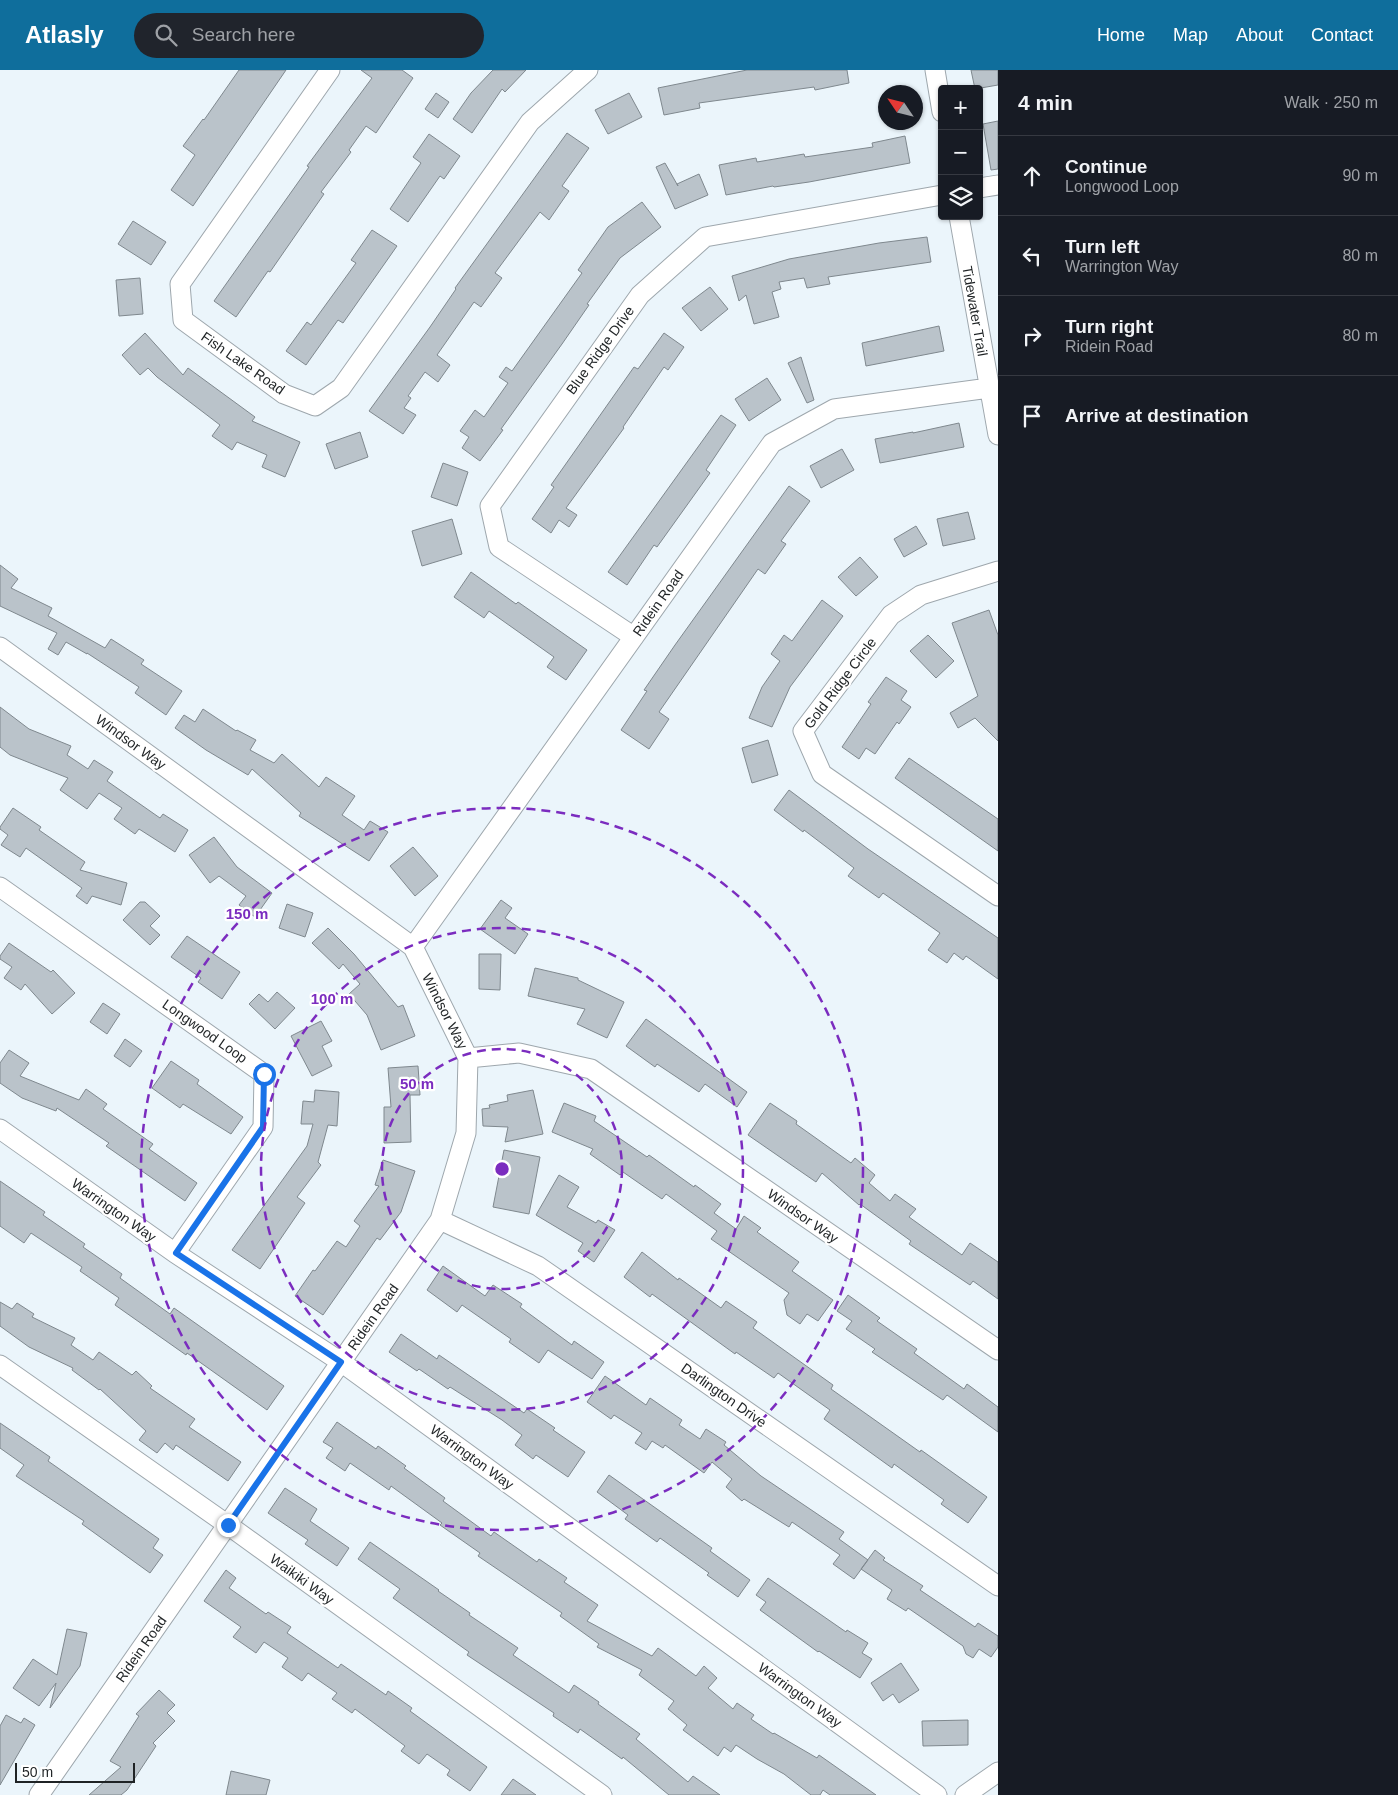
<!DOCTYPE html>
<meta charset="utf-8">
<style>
body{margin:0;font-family:Arial,sans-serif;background:#20242c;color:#f1f3f6}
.controls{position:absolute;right:15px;top:15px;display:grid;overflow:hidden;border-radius:5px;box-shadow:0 1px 4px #0004}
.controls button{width:45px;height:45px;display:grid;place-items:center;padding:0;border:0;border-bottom:1px solid #363941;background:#171b24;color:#f1f3f6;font:25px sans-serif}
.compass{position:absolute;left:878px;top:15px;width:45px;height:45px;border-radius:50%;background:#171b24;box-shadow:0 1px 4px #0004;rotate:305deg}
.scale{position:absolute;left:15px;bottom:12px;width:120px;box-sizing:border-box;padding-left:5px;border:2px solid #1f2325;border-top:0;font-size:14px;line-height:18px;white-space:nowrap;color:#1f2325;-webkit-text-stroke:4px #fff;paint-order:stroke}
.stop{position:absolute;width:15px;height:15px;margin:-11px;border:4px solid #1a73e8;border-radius:50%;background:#fff}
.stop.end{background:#1a73e8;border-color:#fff;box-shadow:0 1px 5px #0008}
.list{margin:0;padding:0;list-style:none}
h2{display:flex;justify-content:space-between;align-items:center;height:65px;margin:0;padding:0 20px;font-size:21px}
h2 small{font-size:16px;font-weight:400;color:#9ea1a6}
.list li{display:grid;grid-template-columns:32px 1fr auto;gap:15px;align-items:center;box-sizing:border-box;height:80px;padding:0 20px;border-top:1px solid #363941}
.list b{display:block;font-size:19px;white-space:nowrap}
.list p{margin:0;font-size:16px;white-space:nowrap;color:#9ea1a6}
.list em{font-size:16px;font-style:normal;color:#9ea1a6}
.icon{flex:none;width:28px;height:28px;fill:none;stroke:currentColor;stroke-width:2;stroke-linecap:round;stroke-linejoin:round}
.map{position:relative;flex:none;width:998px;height:1725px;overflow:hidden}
header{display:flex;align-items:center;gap:30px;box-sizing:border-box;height:70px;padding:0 25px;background:#0f6e9c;color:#fff}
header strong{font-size:24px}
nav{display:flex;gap:28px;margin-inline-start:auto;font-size:18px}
.search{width:350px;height:45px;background:#20242c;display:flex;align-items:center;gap:12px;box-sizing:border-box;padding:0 18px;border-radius:28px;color:#9ea1a6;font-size:19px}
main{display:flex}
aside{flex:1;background:#171b24}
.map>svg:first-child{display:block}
</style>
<header>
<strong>Atlasly</strong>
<div class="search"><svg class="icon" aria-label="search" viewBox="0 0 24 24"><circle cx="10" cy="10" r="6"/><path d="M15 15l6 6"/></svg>Search here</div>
<nav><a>Home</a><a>Map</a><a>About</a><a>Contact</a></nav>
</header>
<main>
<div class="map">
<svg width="998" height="1725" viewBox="0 0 998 1725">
<rect width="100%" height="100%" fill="#ebf5fb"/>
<path fill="#bac3ca" stroke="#7f888e" d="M239 0H286L193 136 171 120 195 85 183 76 203 49 204 50Z
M361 0H402L413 8 376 63 366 56 349 80 351 82 321 122 324 124 270 202 268 201 236 247 214 231 309 97 307 96 372 8Z
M493 0H526L505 22 502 19 472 63 453 49 471 23Z
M747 0H847L849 13 815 20 814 17 699 33 700 38 664 45 658 18Z
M971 0H998V15L975 19Z
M436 23 449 32 438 48 425 39Z
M629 23 642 47 608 64 595 40Z
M998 51V99L991 100 983 54Z
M567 63 589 78 562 116 569 121 549 150 540 142 495 203 502 208 481 237 474 232 437 285 450 295 438 312 425 302 408 326 411 328 404 338 416 345 403 364 369 341 430 257 456 219 455 218Z
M429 64 460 86 444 109 440 106 408 152 390 139 421 93 413 87Z
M905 66 910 93 809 112 774 117 773 116 726 125 719 95 756 88 757 92 804 84 805 87 873 77 872 73Z
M665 93 678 116 677 114 699 104 708 125 675 139 656 97Z
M642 132 661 157 620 188 587 234 589 235 562 274 501 359 503 360 480 391 462 378 469 367 460 361 475 340 484 347 508 313 499 307 506 297 512 301 582 203 578 200 608 157Z
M133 151 166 172 151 195 118 174Z
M372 160 397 176 343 253 338 250 306 295 286 281 307 252 311 255 356 193 351 190Z
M927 167 931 192 828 207 830 214 807 218 804 208 779 212 781 219 772 222 779 247 754 254 746 225 739 231 732 206 789 189 879 173Z
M140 208 143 244 119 246 116 210Z
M710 217 728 239 701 261 682 238Z
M939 256 944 281 866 296 862 273Z
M145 263 183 305 188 298 255 347 252 351 300 372 285 407 262 397 267 385 237 372 232 380 212 366 220 355 157 307 148 298 140 305 122 285Z
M664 263 684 277 668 300 664 297 623 357 624 358 566 438 577 445 569 457 559 450 551 463 532 449 554 417 551 415 634 297 638 299Z
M801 287 814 330 807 333 788 293Z
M767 308 781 330 749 351 735 329Z
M721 345 736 355 706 400 710 403 657 477 654 475 627 515 608 502Z
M959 353 964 377 880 393 875 369 913 362V363Z
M360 362 368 387 335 399 326 374Z
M842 379 854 400 821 418 810 396Z
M443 393 468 402 457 436 431 427Z
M789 416 810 431 781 471 786 474 765 504 758 499 659 642 669 649 649 679 621 660 647 621 644 620 675 575Z
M968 442 975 469 943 476 937 449Z
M452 449 462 484 422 496 412 461Z
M916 456 927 474 904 487 894 469Z
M860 487 878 507 856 526 838 507Z
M0 495 18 509 11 518 52 538 48 546 105 578 111 569 144 590 141 594 182 621 166 645 135 623 139 617 87 583V584L66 572 58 585 48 579 57 563 0 536Z
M471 502 516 534 518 532 587 580 566 610 547 597 554 587 489 541 484 548 454 527Z
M822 530 843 546 790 617 772 657 749 648 762 617 780 591 771 584 784 565 792 571Z
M989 540 998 565V671L975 648 958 658 950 643 978 626 952 553Z
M928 565 954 591 936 608 910 581Z
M886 607 907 621 901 630 911 637 899 654 897 652 875 684 866 678 859 689 842 677 871 634 868 632Z
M0 637 29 659 71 676 67 685 88 699 94 690 113 702 107 711 160 748 163 744 188 760 175 782 139 759 135 764 114 749 122 738 99 723 87 739 60 720 68 708 10 685 0 677Z
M203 639 236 661 237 660 256 670 250 680 274 693 282 684 319 717 326 707 355 726 342 745 364 760 370 751 388 762 369 791 299 746 301 743 252 699 248 705 206 680 175 658 184 645 195 652Z
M768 670 778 705 752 713 742 678Z
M909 688 998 749V781L895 708Z
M789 720 868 779 998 868V909L966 886 963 890 954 883 947 893 928 880 940 863 883 823 879 828 848 806 854 798 804 760 803 762 774 740Z
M13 738 41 757 39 760 85 792 80 800 127 813 121 835 92 826 87 834 76 826 82 818 26 778 20 787 1 775 8 765 0 759V757Z
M214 767 237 797 272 823 255 847 239 835 246 826 219 806 210 813 189 785Z
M413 777 438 806 415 826 390 796Z
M501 830 512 838 505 848 528 864 515 884 480 859Z
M140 832H145L160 846 150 856 160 865 150 875 123 850Z
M287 834 313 843 305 867 279 858Z
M328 858 354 884 398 937 403 935 415 966 381 980 367 945 349 924 360 914 343 894 339 899 312 873Z
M187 866 240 902 222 929 198 912 201 908 171 887Z
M9 873 51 902 53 900 75 923 52 944 25 914 21 920 4 908 12 897 0 889V886Z
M479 884H501L500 920 479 919Z
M535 898 578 908V910L624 932 607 968 577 954 585 939 528 926Z
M277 922 295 938 275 959 249 934 259 924 268 932Z
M103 933 120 944 107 964 90 952Z
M646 949 747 1022 737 1037 705 1014 699 1022 657 994 655 997 626 976Z
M321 951 332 971 322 976 332 996 312 1006 291 966Z
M125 969 142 981 130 997 114 986Z
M9 980 29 993 20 1006 79 1030 86 1019 107 1034 103 1039 153 1074 149 1079 197 1113 185 1131 106 1076 109 1073 57 1038 56 1041 22 1028 0 1013V993Z
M171 991 199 1010 197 1014 243 1047 231 1064 183 1034 180 1038 152 1018Z
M418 996 420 1025H410L411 1072 384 1073V1037H391L388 998Z
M315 1020 339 1022 337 1056 328 1055 318 1092 321 1095 297 1127 305 1133 260 1199 232 1180 307 1076 313 1054H301L303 1031 314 1032Z
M533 1020 543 1064 505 1072 508 1057 483 1056 482 1039 490 1038 489 1035 508 1031 507 1025Z
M564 1033 596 1046 594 1051 647 1087 649 1085 694 1117 695 1115 721 1134 714 1143 736 1159 744 1146 761 1158 757 1162 799 1192 792 1201 833 1230 818 1251 807 1244 800 1254 787 1245 784 1230 789 1223 711 1169 717 1161 666 1124 662 1129 623 1102 620 1105 590 1084 593 1079 552 1062Z
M770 1033 797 1051 796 1054 851 1093 855 1088 875 1105 869 1113 890 1131 895 1124 916 1139 909 1147 962 1185 970 1173 998 1192V1229L973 1211 970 1215 909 1174 911 1171 860 1134 859 1135 822 1103 816 1112 748 1065Z
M504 1080 540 1087 529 1144 493 1137Z
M383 1090 415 1101 401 1142 380 1170 377 1168 323 1245 295 1226 313 1200 315 1201 337 1171 346 1177 360 1156 354 1151 379 1116 375 1115Z
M559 1105 579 1117 567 1137 596 1153 598 1150 615 1160 594 1192 578 1181 583 1173 536 1145Z
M0 1111 45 1142 43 1145 85 1174 83 1177 122 1204 120 1208 170 1244 174 1238 284 1316 267 1340 187 1283 186 1285 115 1235 119 1228 80 1201 82 1197 31 1163 24 1173 0 1156Z
M642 1182 678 1210 679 1208 721 1238 726 1231 757 1252 753 1258 833 1315 831 1319 920 1382 921 1380 987 1427 968 1453 941 1434 944 1430 894 1394 892 1398 824 1349 830 1340 778 1303 774 1308 736 1282 735 1284 652 1224 650 1227 624 1207Z
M443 1196 485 1226 493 1215 522 1234 520 1237 572 1275 574 1271 604 1292 592 1309 548 1280 539 1293 509 1272 511 1269 462 1235 457 1242 427 1220Z
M848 1225 880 1248 877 1251 917 1279 914 1283 964 1319 967 1314 998 1337V1362L947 1325 943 1330 872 1282 875 1279 846 1259 852 1251 837 1241Z
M0 1232 12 1239 17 1233 34 1244 32 1247 75 1268 71 1275 93 1290 99 1282 132 1305 136 1301 152 1316 150 1318 195 1349 189 1357 241 1392 228 1411 176 1375 173 1380 165 1373 157 1383 139 1370 146 1361 100 1319 99 1320 72 1300 73 1298 29 1277 0 1256Z
M401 1264 437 1289 439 1285 524 1343 527 1339 555 1358 553 1360 585 1382 568 1407 536 1385 533 1389 515 1375 522 1365 502 1350 450 1317 448 1319 419 1299 417 1301 389 1282Z
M605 1306 646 1335 650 1328 682 1350 679 1355 700 1369 706 1359 726 1372 724 1375 761 1406 844 1462 839 1469 868 1490 854 1509 833 1494 840 1485 792 1452 789 1457 744 1429 742 1431 726 1417 732 1409 712 1392 704 1403 665 1375 663 1378 652 1371 646 1380 635 1373 642 1363 614 1345 611 1349 587 1332Z
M337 1352 376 1379 378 1376 406 1396 404 1398 445 1428 443 1431 491 1466 494 1462 537 1492 539 1489 567 1508 564 1512 598 1535 587 1551 652 1586 658 1578 696 1606 704 1596 717 1608 708 1618 733 1639 737 1633 754 1645 751 1649 773 1664 774 1663 817 1688 819 1685 876 1725H830L823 1720 820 1725H811L784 1704 757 1689 736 1675 731 1682 724 1677 718 1686 683 1660 687 1655 668 1639 674 1631 639 1605 642 1600 597 1577 599 1574 560 1546 562 1543 478 1486 480 1483 440 1455 442 1453 391 1416 389 1420 350 1393 345 1401 326 1388 333 1378 323 1372Z
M0 1353 50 1387 48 1391 159 1469 153 1478 163 1485 150 1503 82 1454 84 1451 16 1406 24 1395 0 1378Z
M609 1405 712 1478 710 1481 750 1510 738 1527 707 1505 709 1503 660 1468 657 1472 625 1449 628 1445 597 1422Z
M285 1418 317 1439 310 1451 349 1478 337 1496 305 1474 308 1470 268 1443Z
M370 1472 439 1520 438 1521 470 1543 469 1545 518 1578 513 1585 569 1623 574 1615 599 1632 598 1634 640 1664 636 1669 688 1712 693 1706 720 1725H669L623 1687 622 1689 580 1659 578 1663 553 1646 554 1643 467 1585 469 1582 393 1528 400 1519 358 1489Z
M875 1480 885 1488 883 1490 923 1516 920 1520 975 1557 978 1553 998 1566V1577L991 1587 979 1579 973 1588 966 1584 963 1576 908 1538 906 1541 887 1529 892 1520 861 1499Z
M226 1500 236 1508 229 1518 266 1544 268 1542 291 1557 287 1563 338 1598 341 1594 386 1625 388 1621 412 1638 410 1641 487 1697 470 1721 447 1705 450 1700 427 1684 419 1694 401 1681 405 1676 355 1639 352 1643 332 1629 337 1623 308 1603 302 1611 282 1597 288 1588 264 1572 256 1583 233 1567 241 1557 204 1531Z
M768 1508 846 1562 847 1560 868 1573 862 1583 872 1589 860 1608 819 1581 818 1582 760 1540 766 1532 756 1525Z
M67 1559 87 1563 80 1596 50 1638 56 1613 39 1636 13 1618 33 1589 57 1605Z
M901 1593 919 1620 899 1633 893 1624 883 1631 871 1613Z
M159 1620 175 1635 167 1643 175 1651 153 1673 156 1676 127 1720 121 1725H89L121 1697 110 1691 139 1646 136 1644Z
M6 1645 21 1653 24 1648 35 1655 0 1715V1656Z
M968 1650V1675L923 1676 922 1651Z
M231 1701 270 1710 266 1725H226Z
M513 1709 536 1725H501Z"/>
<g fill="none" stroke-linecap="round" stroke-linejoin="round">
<defs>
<path id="minor" d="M330 0 180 214 183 250 284 324 315 336 341 318 530 52 588 0
M935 0 942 42
M979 118 998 115
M959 146 998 365
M998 501 921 525 891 545 803 661 822 704 998 826
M634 567 499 477 490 436 640 225 705 167 942 125
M0 577 413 877 468 988 466 1063 440 1150 39 1725
M0 817 264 1004 263 1057 175 1183
M413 877 772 373 834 339 989 318
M468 988 519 983 591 999 998 1280
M0 1059 175 1183 341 1292 937 1725
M440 1150 538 1196 998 1516
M0 1295 228 1455 602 1725
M965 1725 998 1702"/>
</defs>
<use href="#minor" stroke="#9ea7ad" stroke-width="21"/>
<use href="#minor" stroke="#fff" stroke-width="19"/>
</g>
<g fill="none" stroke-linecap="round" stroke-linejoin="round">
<path stroke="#1a73e8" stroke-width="6" d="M228 1455 341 1292 176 1183 263 1057 264 1004"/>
</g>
<g fill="none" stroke="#7b2cbf" stroke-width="2.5" stroke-dasharray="9 6">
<circle cx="502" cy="1099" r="120"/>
<circle cx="502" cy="1099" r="241"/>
<circle cx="502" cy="1099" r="361"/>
</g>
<g text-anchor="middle" stroke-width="4.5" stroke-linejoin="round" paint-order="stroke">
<g font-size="14" fill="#1f2325" stroke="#fff">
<text transform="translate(975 241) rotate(80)" y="5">Tidewater Trail</text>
<text transform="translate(600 280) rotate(-54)" y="5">Blue Ridge Drive</text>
<text transform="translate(243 293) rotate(35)" y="5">Fish Lake Road</text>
<text transform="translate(658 533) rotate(-55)" y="5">Ridein Road</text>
<text transform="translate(840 613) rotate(-53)" y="5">Gold Ridge Circle</text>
<text transform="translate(131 672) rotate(36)" y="5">Windsor Way</text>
<text transform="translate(445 941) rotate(63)" y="5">Windsor Way</text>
<text transform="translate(205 961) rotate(35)" y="5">Longwood Loop</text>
<text transform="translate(114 1140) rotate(35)" y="5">Warrington Way</text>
<text transform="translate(803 1146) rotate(35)" y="5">Windsor Way</text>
<text transform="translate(373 1247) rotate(-55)" y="5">Ridein Road</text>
<text transform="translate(724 1325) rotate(35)" y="5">Darlington Drive</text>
<text transform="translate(472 1387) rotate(36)" y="5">Warrington Way</text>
<text transform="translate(302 1509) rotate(36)" y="5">Waikiki Way</text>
<text transform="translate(141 1579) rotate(-55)" y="5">Ridein Road</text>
<text transform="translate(800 1625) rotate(36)" y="5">Warrington Way</text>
</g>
</g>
<circle cx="502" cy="1099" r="8" fill="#7b2cbf" stroke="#fff" stroke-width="2.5"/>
<g font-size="15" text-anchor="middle" font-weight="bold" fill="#7b2cbf" stroke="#fff" stroke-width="4.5" stroke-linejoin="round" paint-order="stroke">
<text x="247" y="849">150 m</text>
<text x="332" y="934">100 m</text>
<text x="417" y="1019">50 m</text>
</g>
</svg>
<div class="controls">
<button>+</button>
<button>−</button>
<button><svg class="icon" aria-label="layers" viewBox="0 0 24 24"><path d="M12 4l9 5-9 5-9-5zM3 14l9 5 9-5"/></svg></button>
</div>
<svg class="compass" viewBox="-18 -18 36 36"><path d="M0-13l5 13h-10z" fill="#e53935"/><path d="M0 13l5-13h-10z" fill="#9ea1a6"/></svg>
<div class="scale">50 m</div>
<div class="stop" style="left:264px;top:1004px"></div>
<div class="stop end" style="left:228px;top:1455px"></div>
</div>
<aside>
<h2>4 min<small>Walk · 250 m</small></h2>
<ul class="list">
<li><svg class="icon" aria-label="ahead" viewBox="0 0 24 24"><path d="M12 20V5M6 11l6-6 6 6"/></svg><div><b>Continue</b><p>Longwood Loop</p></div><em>90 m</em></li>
<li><svg class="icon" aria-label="left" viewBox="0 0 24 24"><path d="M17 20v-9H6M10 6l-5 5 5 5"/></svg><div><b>Turn left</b><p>Warrington Way</p></div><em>80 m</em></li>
<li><svg class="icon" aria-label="right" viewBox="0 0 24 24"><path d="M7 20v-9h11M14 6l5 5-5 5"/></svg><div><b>Turn right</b><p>Ridein Road</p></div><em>80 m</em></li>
<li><svg class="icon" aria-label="arrive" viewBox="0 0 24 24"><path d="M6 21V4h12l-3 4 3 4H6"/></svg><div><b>Arrive at destination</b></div></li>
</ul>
</aside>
</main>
